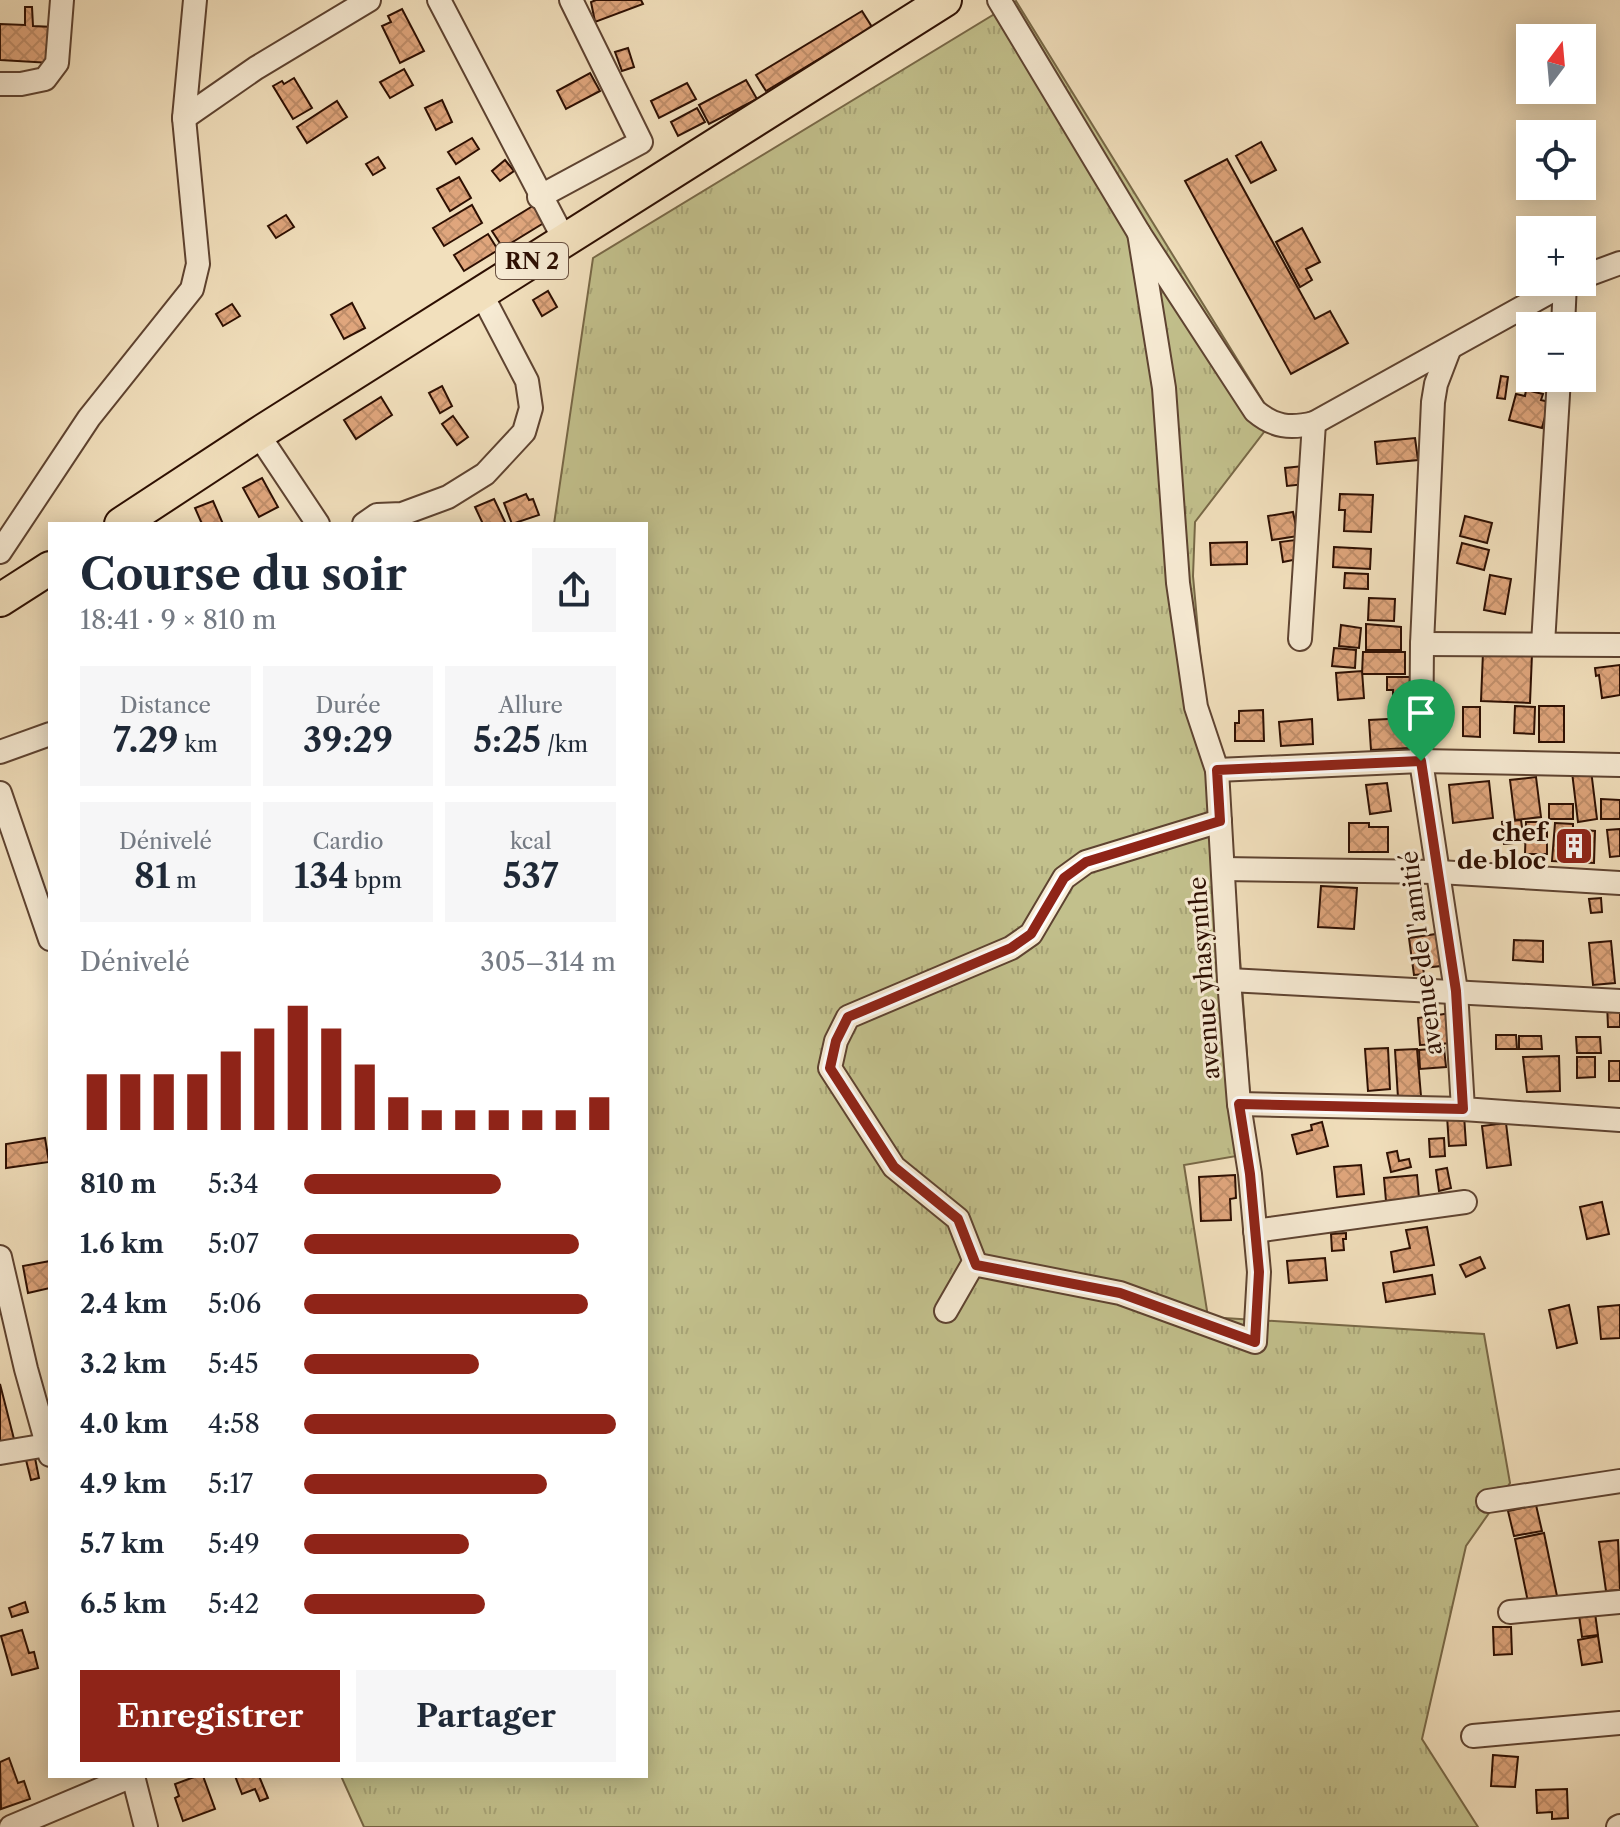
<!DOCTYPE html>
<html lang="fr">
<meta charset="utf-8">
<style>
:root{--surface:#fff;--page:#f6f6f7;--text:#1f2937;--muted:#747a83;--accent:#8f2418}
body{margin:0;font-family:"Libre Caslon Text",serif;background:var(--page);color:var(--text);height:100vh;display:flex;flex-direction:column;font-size:30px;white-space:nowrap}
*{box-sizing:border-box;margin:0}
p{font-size:26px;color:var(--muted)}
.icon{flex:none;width:44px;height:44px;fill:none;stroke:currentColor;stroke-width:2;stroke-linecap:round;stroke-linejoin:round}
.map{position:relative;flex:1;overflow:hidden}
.drawer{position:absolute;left:48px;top:522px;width:600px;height:1256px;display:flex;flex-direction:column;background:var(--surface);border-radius:0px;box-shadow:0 4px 20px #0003}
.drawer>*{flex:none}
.needle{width:52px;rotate:16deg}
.tools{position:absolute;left:1516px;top:24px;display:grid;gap:16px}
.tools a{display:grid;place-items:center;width:80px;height:80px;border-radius:0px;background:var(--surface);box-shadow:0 4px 20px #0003;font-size:40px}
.pin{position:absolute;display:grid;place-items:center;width:68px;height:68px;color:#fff;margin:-82px -34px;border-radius:50% 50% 50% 0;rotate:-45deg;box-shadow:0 0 8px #0007}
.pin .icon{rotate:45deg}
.round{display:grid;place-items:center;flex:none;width:84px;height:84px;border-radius:0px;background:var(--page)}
.head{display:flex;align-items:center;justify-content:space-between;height:136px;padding:0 32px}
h1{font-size:44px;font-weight:700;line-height:60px}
.figures{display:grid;grid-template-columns:repeat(3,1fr);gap:12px;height:136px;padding:8px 32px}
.figures div{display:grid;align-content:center;border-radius:0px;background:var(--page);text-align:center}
.figures b{font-size:34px;font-weight:700}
.figures small{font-size:22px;font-weight:400}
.figures p{font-size:22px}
.chart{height:224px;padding:16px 32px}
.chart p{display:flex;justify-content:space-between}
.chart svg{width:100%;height:144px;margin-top:8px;stroke:var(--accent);stroke-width:6}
.action{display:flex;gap:16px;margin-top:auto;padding:16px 32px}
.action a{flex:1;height:92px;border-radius:0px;background:var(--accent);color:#fff;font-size:32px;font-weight:700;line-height:92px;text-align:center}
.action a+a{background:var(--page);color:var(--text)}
ul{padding:0 32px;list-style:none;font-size:26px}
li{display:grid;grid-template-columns:128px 96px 1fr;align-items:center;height:60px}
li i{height:20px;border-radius:10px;background:var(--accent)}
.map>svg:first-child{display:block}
</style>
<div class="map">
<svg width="1620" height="1827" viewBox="0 0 1620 1827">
<defs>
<pattern id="grass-tufts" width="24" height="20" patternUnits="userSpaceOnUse" patternTransform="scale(2)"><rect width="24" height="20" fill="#c2c08c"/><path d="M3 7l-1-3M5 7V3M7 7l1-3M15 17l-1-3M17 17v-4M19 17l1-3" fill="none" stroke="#a7a477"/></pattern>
<pattern id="building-cross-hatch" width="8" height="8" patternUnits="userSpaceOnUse" patternTransform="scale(2)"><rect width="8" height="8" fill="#e0a67d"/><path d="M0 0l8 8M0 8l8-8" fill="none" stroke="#c08e6a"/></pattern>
</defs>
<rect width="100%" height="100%" fill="#f2e0bd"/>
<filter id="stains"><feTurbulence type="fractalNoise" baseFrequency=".0025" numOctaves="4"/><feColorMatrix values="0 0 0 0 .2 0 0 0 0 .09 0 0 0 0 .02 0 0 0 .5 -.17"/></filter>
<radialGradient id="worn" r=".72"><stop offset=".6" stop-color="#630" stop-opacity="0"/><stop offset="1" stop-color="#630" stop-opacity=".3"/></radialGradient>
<path fill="url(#grass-tufts)" stroke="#786847" stroke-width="2" d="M1016,1L1274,419L1195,522L1193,576L1209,752L1229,805L1254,1153L1184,1165L1208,1317L1484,1334L1510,1483L1466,1546L1422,1739L1478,1827H364L341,1776H646V524H554L593,258Z"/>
<g fill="url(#building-cross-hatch)" stroke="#2d0f02" stroke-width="2">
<path d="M596,0H641L643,4L595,22L591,2Z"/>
<path d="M25,7H32L33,26L53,27L51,63L0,60V24L25,25Z"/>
<path d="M402,9L424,51L400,63L382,26L391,22L388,16Z"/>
<path d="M862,11L872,27L766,91L756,75Z"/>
<path d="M628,48L634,67L622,71L615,52Z"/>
<path d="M404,69L413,85L390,98L380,82Z"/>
<path d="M590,73L600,91L566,109L557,91Z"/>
<path d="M294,78L312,108L293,119L273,86L282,81L284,84Z"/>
<path d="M746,80L757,99L709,124L699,105Z"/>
<path d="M687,83L696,99L659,118L651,101Z"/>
<path d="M442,100L452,122L436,130L425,108Z"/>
<path d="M337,101L347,117L307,143L297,127Z"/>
<path d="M697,108L705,122L678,136L671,122Z"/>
<path d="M472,138L479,149L456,164L448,152Z"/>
<path d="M1261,142L1276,170L1251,183L1236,156Z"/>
<path d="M378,157L385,168L373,175L366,164Z"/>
<path d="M1227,159L1315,319L1330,311L1348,343L1291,374L1185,181Z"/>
<path d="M505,160L514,171L500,181L492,171Z"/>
<path d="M459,177L471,198L450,211L437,189Z"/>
<path d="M536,204L547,221L503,248L492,231Z"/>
<path d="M472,205L482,223L444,246L433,228Z"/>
<path d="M286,215L294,227L276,238L268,226Z"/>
<path d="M1302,228L1320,262L1306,269L1312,280L1300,287L1276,242Z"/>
<path d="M488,234L498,250L464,271L454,255Z"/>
<path d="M548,291L557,307L542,316L533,300Z"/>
<path d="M352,303L365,328L344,339L331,315Z"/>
<path d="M232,304L240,316L223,326L216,314Z"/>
<path d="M1501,376L1508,377L1505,399L1497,398Z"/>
<path d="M442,386L452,406L440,413L429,393Z"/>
<path d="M1526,390L1543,394L1541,400L1549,402L1542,428L1509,420L1516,394L1525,396Z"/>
<path d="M381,397L392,415L356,439L344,420Z"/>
<path d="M453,416L468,437L457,445L442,424Z"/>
<path d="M1415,438L1418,460L1377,464L1375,442Z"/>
<path d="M1303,466L1305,484L1287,486L1285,468Z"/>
<path d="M262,478L278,507L259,517L243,488Z"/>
<path d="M526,494L529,500L533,499L539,515L512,524L504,503Z"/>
<path d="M1340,494L1373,495L1371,532L1344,531L1345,510H1339Z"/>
<path d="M494,499L506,524H483L475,507Z"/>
<path d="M213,501L223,524H202L195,508Z"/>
<path d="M1293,512L1298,536L1272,540L1268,516Z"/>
<path d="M1465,516L1492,523L1487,543L1460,536Z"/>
<path d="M1295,540L1298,559L1283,562L1280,542Z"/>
<path d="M1247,542V564L1211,565L1210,543Z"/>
<path d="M1462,543L1489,550L1484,570L1457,563Z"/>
<path d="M1334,547L1371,549L1370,569L1333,567Z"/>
<path d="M1345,573L1368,574V589L1344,588Z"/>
<path d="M1490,575L1511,579L1505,614L1484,610Z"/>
<path d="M1369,598L1395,599L1394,621L1368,620Z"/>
<path d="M1366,624L1401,627V650H1366Z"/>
<path d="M1341,625L1361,628L1359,648L1339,646Z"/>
<path d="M1334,648L1356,650L1355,668L1332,666Z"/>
<path d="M1363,652H1405V674H1362Z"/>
<path d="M1483,652L1532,654L1530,703L1481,701Z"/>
<path d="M1620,665V695L1602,698L1599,675L1596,676L1595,668Z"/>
<path d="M1362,671L1364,698L1338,700L1336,673Z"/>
<path d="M1387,677H1410L1409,699L1393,698V690H1387Z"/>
<path d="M1515,706L1535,707L1534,734L1514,733Z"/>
<rect x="1539" y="706" width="25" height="36"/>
<path d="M1463,707H1480V737L1463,736Z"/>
<path d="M1263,710L1264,741H1235V723H1239V711Z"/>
<path d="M1408,718L1410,748L1371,750L1369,720Z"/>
<path d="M1312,719L1313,744L1281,746L1279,722Z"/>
<path d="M1591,770L1597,819L1578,822L1572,772Z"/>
<path d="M1536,777L1541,817L1515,820L1510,780Z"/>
<path d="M1489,781L1493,818L1453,823L1449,785Z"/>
<path d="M1387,783L1391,811L1370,814L1366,785Z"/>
<path d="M1601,799L1620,800V819H1601Z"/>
<rect x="1549" y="804" width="24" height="15"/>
<path d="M1521,820L1524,842L1504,844L1502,822Z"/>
<path d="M1526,822H1547V854H1525Z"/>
<path d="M1349,823H1369V827H1388V852H1349Z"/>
<path d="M1555,823L1573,824V829L1595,831L1594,863L1552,861Z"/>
<path d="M1620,829V856L1610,857L1607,830Z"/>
<path d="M1321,886L1357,888L1354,929L1318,927Z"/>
<path d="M1601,898L1602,912L1591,913L1589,899Z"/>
<path d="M1436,934L1441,966L1423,968L1424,974L1414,975L1409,938Z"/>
<path d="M1514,940L1543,941V962L1513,960Z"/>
<path d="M1611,941L1615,983L1593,985L1589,943Z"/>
<path d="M1607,1003H1620V1027H1608Z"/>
<path d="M1451,1013L1453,1043L1420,1045L1418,1018Z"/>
<path d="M1496,1035H1516L1517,1049H1496Z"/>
<path d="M1519,1036H1541L1542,1049H1519Z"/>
<path d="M1576,1037H1600L1601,1053H1577Z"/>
<path d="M1388,1048L1390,1089L1368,1091L1365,1049Z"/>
<path d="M1444,1048L1446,1067L1420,1069L1419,1050Z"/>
<path d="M1417,1049L1421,1096L1398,1098L1395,1050Z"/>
<path d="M1559,1056L1560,1091L1527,1092L1523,1057Z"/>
<path d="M1577,1057H1595V1077L1577,1078Z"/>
<rect x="1609" y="1061" width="11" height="20"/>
<path d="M1464,1115L1466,1145L1449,1146L1447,1116Z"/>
<path d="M1322,1122L1328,1146L1297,1154L1292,1135L1312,1130L1311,1125Z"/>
<path d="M1506,1123L1511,1165L1487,1168L1482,1126Z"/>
<path d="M45,1138L49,1162L6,1168V1144Z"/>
<path d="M1444,1138L1445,1156L1430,1157L1429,1139Z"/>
<path d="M1397,1151L1399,1161L1409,1159L1411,1167L1391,1172L1387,1153Z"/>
<path d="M1361,1165L1364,1194L1337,1197L1334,1167Z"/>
<path d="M1447,1168L1451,1188L1439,1191L1436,1170Z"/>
<path d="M1235,1175L1236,1198L1230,1199L1231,1220L1201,1221L1199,1177Z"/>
<path d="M1417,1175L1419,1198L1386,1201L1384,1178Z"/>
<path d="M1602,1202L1609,1234L1587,1239L1580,1207Z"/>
<path d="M1427,1227L1434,1265L1394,1272L1391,1252L1410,1248L1406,1230Z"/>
<path d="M1346,1233V1239H1343L1344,1250L1332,1251L1331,1234Z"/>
<path d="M1480,1257L1485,1268L1466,1277L1460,1265Z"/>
<path d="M1325,1258L1327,1280L1289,1283L1287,1261Z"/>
<path d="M50,1261V1288L28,1293L23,1266Z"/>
<path d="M1432,1275L1435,1294L1386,1302L1383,1283Z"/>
<path d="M1569,1305L1577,1343L1557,1348L1549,1310Z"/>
<path d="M1620,1305V1338L1601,1339L1598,1307Z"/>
<path d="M0,1384L14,1439L0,1443Z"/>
<path d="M35,1458L39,1478L31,1480L26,1460Z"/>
<path d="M1536,1505L1542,1531L1514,1536L1508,1511Z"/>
<path d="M1544,1533L1557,1596L1528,1602L1515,1539Z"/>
<path d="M1618,1540L1620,1590L1606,1591L1599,1542Z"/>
<path d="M25,1602L28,1612L12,1617L9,1608Z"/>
<path d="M1595,1613L1598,1635L1582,1637L1579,1615Z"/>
<path d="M1493,1627H1511L1512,1654L1494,1655Z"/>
<path d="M22,1630L29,1653L34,1652L38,1668L12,1675L1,1636Z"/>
<path d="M1598,1636L1602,1662L1582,1665L1578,1640Z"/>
<path d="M1493,1755L1518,1757L1515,1787L1491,1786Z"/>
<path d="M9,1758L18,1783L24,1781L30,1799L1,1809L0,1762Z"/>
<path d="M197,1776H203L215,1809L183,1821L175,1798L179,1796L175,1784Z"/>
<path d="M235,1776H259L268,1798L260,1801L255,1789L242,1794Z"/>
<path d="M1567,1789L1568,1818L1552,1819V1812L1537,1813L1536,1790Z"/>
</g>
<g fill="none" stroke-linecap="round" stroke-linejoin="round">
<g stroke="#5e4331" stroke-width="26">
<g id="minor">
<path d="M439,0L565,241"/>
<path d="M999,0L1139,233L1255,411C1274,427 1290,429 1314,423L1568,282"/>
<path d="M0,84H21L45,79L57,63L62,0"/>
<path d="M184,118L256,68L369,0"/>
<path d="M539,197L641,142L571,0"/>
<path d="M1582,277L1620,263"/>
<path d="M1563,326L1565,283"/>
<path d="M1449,350L1436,384L1433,402L1422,644L1421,761L1456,991L1463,1109L1620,1120"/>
<path d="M258,434L318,524"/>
<path d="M364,524L377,515L402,514L448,497L485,474L524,432L531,408L527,381L481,293"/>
<path d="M0,552L89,418L192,289L198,264L184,118L195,0"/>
<path d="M1300,639L1314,423"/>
<path d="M1422,644L1620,645"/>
<path d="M1543,644L1559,378"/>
<path d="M0,752L50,734"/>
<path d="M1217,770L1421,761L1620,765"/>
<path d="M0,793L50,939"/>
<path d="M1223,869L1439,872L1620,883"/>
<path d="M1229,980L1620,1001"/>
<path d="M1239,1104L1463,1109"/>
<path d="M1255,1231L1465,1202"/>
<path d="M0,1257L26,1369L50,1455"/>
<path d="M976,1265L958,1219L894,1167L830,1068L836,1041L848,1017L1011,948L1031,934L1064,878L1086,862L1220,821"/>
<path d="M946,1311L973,1264L1120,1293L1255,1342L1259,1272L1250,1174L1239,1104L1229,980L1217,770L1196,707L1178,583L1164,388L1139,233"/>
<path d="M0,1453L47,1445"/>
<path d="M1488,1501L1620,1481"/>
<path d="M1510,1612L1620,1602"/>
<path d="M1473,1736L1620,1723"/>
<path d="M133,1776L146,1827"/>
<path d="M11,1827L132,1776"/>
<path d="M1618,1827L1620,1826"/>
</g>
</g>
<g stroke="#2d0f02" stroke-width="36">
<g id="highway">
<path d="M121,524L258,434L945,0"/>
<path d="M0,600L50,568"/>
</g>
</g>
<use href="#minor" stroke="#f7ebd4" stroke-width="22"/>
<use href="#highway" stroke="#f2e0bd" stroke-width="32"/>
</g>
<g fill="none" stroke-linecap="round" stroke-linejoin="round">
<g stroke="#fff" stroke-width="16">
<path id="route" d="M1421,761L1456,991L1463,1109L1239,1104L1250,1174L1259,1272L1255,1342L1120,1293L976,1265L958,1219L894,1167L830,1068L836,1041L848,1017L1011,948L1031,934L1064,878L1086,862L1220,821L1217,770Z"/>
</g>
<use href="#route" stroke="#8f2418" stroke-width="10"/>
</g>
<defs>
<g id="building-square" transform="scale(2)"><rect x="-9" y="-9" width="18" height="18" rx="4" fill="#8f2418" stroke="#f7ebd4"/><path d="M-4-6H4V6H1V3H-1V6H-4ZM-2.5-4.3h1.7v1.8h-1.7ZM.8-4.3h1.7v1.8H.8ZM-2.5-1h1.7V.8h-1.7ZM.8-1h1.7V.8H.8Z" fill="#fff"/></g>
</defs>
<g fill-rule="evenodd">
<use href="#building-square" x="1574" y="846"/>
</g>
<g text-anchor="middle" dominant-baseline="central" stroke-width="6" stroke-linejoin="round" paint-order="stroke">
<rect fill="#f7ebd4" stroke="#6a5141" stroke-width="2" x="496" y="243" width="72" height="36" rx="6"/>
<g font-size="22" font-weight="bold" fill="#2d0f02">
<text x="532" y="261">RN 2</text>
</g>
<g font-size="24" font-weight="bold" fill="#2d0f02" stroke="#f7ebd4" text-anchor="end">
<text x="1546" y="832">chef<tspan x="1546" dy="28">de bloc</tspan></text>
</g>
<g font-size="24" fill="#2d0f02" stroke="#f7ebd4">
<text transform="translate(1421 953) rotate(-97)">avenue de l'amitié</text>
<text transform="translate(1204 978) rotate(-94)">avenue yhasynthe</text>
</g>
</g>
<rect width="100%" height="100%" filter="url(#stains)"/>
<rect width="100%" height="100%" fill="url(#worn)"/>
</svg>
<div class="tools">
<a><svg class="needle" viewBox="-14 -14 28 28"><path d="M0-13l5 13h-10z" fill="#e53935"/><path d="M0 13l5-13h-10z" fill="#747a83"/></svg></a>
<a><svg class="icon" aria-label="locate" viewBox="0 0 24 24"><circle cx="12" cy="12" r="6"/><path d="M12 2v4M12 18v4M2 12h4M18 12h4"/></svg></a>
<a>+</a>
<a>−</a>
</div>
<div class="pin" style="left:1421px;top:761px;background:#1e9e55"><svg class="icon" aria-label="arrive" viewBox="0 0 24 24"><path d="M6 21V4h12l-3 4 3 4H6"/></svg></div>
<section class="drawer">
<div class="head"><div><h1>Course du soir</h1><p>18:41 · 9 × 810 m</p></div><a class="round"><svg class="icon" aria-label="share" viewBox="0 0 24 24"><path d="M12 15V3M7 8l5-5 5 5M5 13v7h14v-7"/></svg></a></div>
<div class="figures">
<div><p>Distance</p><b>7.29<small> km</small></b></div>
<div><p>Durée</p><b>39:29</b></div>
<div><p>Allure</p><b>5:25<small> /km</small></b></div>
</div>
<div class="figures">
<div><p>Dénivelé</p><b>81<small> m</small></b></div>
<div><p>Cardio</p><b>134<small> bpm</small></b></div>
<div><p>kcal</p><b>537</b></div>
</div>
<div class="chart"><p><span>Dénivelé</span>305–314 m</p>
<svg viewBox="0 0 160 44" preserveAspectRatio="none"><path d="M5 44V27M15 44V27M25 44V27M35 44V27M45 44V20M55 44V13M65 44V6M75 44V13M85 44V24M95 44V34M105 44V38M115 44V38M125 44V38M135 44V38M145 44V38M155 44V34"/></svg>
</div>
<ul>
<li><b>810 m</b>5:34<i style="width:63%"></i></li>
<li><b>1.6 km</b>5:07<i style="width:88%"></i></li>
<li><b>2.4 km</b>5:06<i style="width:91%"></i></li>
<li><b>3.2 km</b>5:45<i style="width:56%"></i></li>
<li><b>4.0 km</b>4:58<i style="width:100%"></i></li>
<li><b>4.9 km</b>5:17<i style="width:78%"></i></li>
<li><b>5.7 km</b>5:49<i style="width:53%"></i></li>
<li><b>6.5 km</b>5:42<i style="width:58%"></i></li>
</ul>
<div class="action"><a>Enregistrer</a><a>Partager</a></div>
</section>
</div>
